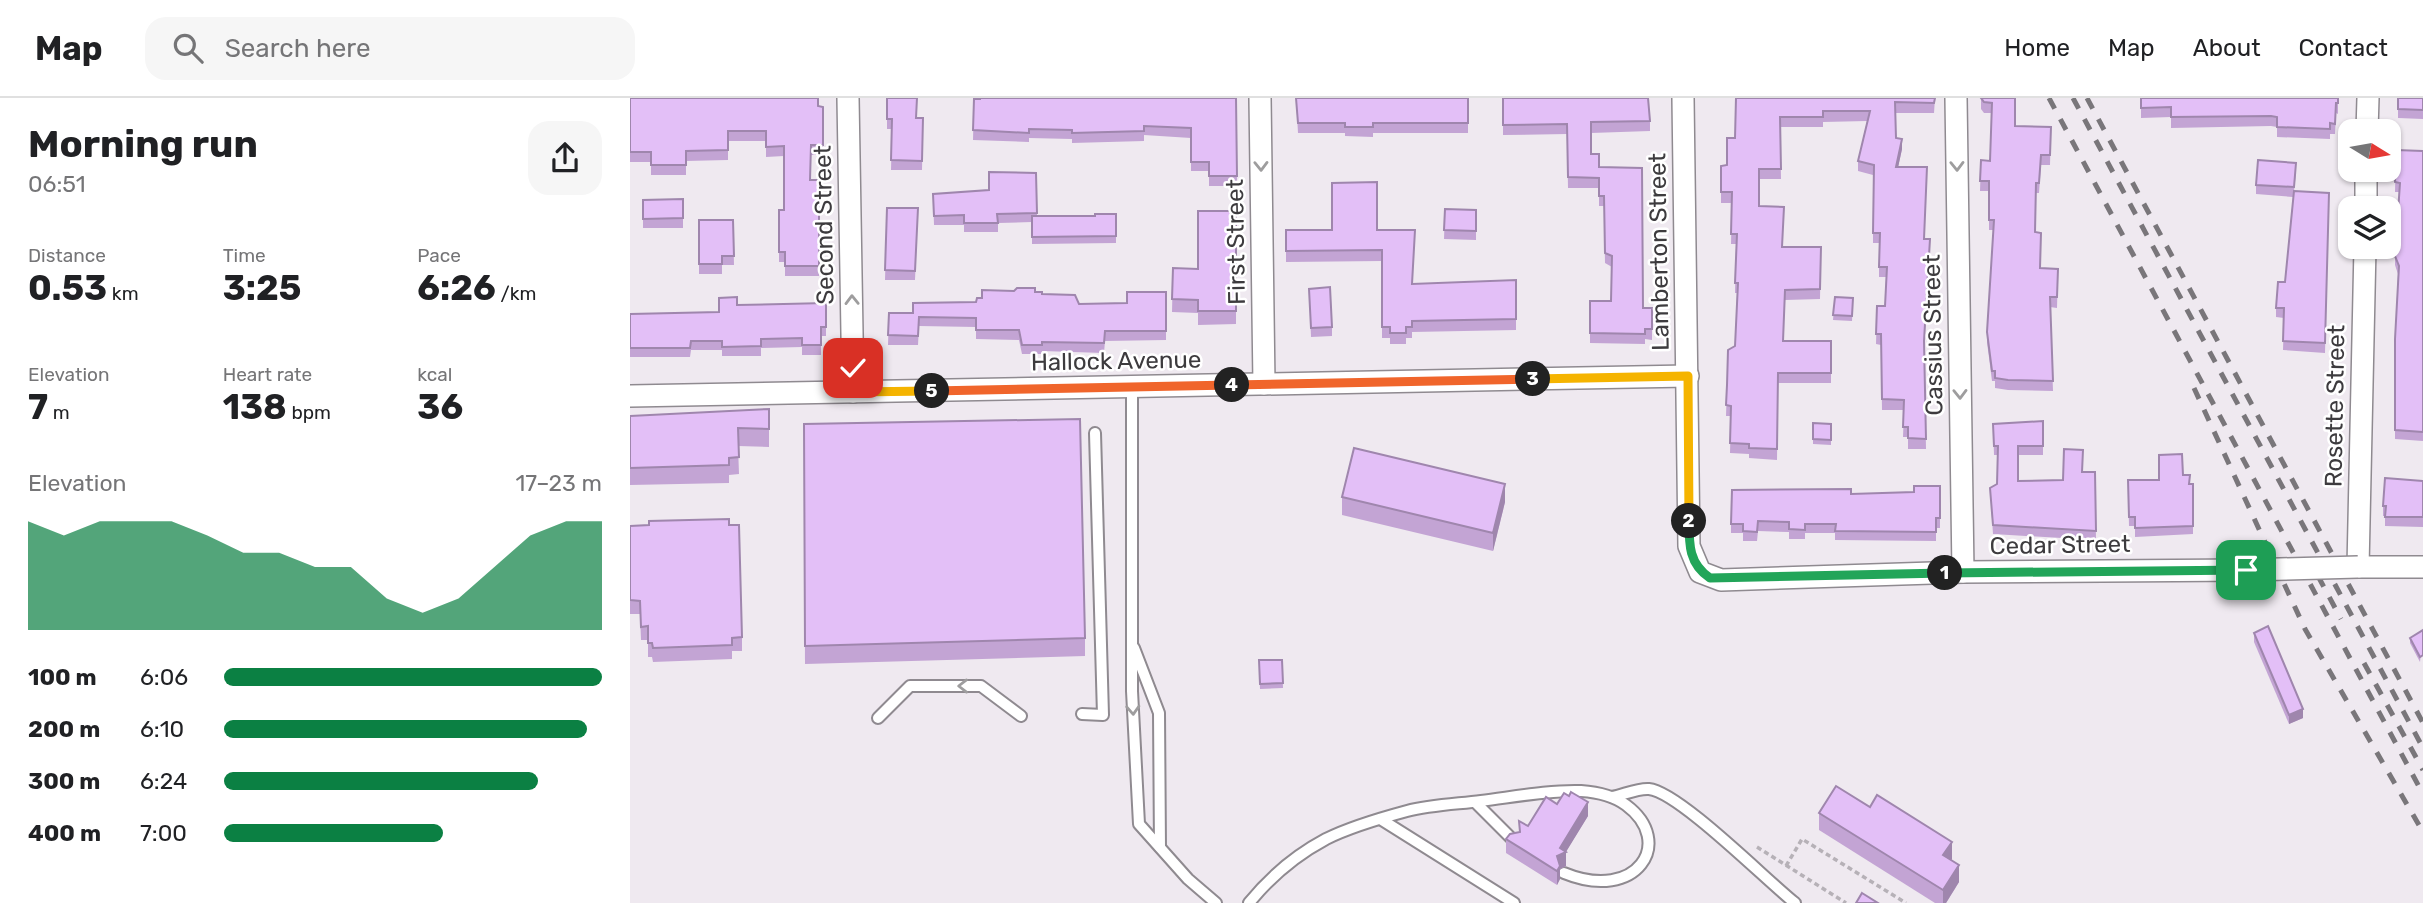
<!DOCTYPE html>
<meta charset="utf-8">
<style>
:root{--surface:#fff;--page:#f6f6f6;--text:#202124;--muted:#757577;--line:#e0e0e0;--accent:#0b8043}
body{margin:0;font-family:Rubik,sans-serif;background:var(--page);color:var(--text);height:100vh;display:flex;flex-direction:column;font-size:26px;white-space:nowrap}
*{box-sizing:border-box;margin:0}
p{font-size:23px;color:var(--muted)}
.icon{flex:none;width:38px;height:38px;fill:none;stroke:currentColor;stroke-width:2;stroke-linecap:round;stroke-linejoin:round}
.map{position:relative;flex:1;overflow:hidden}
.side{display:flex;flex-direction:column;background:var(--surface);width:630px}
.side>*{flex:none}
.needle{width:46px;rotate:101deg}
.buttons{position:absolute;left:1708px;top:21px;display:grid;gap:14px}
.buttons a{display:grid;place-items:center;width:63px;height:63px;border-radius:14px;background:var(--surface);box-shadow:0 2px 5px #0004;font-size:35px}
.pin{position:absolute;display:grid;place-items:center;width:60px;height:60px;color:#fff;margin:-30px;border-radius:14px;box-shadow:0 4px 10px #0006}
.km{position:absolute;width:35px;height:35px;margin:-18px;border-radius:50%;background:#222;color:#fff;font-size:19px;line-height:35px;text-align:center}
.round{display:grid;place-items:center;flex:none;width:74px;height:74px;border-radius:21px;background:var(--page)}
.head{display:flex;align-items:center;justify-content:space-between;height:119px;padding:0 28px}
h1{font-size:38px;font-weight:700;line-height:52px}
.stats{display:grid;grid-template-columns:repeat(3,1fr);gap:10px;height:119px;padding:7px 28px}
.stats div{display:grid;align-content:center}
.stats b{font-size:35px;font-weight:700}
.stats small{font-size:19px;font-weight:400}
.stats p{font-size:19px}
.chart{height:196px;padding:14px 28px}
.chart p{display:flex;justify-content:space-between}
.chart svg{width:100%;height:126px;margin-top:7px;fill:var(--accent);opacity:.7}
ul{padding:0 28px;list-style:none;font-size:23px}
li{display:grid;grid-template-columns:112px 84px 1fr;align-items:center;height:52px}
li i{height:18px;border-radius:9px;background:var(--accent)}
header{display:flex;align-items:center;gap:42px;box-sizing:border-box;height:98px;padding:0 35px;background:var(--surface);border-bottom:2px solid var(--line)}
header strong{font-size:33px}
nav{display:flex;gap:38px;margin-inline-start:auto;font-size:24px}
.search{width:490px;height:63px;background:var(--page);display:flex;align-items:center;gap:18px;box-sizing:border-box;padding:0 24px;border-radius:21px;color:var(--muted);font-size:26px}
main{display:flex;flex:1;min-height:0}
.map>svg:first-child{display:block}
</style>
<header>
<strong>Map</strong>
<div class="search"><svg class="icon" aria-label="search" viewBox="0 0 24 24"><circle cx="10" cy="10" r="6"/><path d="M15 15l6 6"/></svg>Search here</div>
<nav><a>Home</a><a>Map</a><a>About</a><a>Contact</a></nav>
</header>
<main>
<section class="side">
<div class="head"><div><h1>Morning run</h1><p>06:51</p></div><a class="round"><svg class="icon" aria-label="share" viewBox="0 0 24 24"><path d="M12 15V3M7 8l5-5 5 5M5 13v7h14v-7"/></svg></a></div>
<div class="stats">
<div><p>Distance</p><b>0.53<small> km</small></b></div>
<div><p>Time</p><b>3:25</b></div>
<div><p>Pace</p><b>6:26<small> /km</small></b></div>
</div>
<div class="stats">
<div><p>Elevation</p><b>7<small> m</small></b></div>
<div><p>Heart rate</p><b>138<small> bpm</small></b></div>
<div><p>kcal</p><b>36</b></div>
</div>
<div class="chart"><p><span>Elevation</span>17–23 m</p>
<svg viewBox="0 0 160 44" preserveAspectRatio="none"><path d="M0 44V6L10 11L20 6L30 6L40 6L50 11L60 17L70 17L80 22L90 22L100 33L110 38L120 33L130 22L140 11L150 6L160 6V44z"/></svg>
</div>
<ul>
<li><b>100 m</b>6:06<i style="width:100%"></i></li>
<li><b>200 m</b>6:10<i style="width:96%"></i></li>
<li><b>300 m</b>6:24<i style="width:83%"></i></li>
<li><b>400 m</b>7:00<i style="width:58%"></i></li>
</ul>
</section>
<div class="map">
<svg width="1793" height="805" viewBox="0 0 1793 805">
<rect width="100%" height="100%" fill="#efe9f0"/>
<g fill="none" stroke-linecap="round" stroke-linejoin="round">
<g stroke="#8f8a90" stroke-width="14">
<g id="service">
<path d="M502,290V593L509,726L558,781L586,805"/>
<path d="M504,550L529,615L530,749"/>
<path d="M452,616L473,617L465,335"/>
<path d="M248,620L280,588H351L391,618"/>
<path d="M982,699C993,697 1008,690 1019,691C1049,694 1137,783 1165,805"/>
<path d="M845,704L884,743"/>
<path d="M752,722L884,805"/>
<path d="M619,805C640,779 666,757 696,741C720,729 751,720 777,713C800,707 827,706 851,703C883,699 918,692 951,693C966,694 984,698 996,707C1046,744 1007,805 934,775"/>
</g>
</g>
<g stroke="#8f8a90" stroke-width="24">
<g id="minor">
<path d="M218,0L223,294"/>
<path d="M630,0L634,286"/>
<path d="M1053,0L1059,448L1070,474L1091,482L1333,474L1616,472"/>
<path d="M1326,0L1333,474"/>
<path d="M1737,33L1738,0"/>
<path d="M1736,110V72"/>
<path d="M1735,149L1728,469H1793"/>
<path d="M0,298L1058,278"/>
</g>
</g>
<g stroke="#b6b1b7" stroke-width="3.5" stroke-dasharray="5 3.5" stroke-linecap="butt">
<path d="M1127,749L1216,805"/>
<path d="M1156,768L1172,741L1276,805"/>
</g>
<use href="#service" stroke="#fff" stroke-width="10"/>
<use href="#minor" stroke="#fff" stroke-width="21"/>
<g stroke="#79767a" stroke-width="5" stroke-dasharray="12 12" stroke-linecap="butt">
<path d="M1419,0L1793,696"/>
<path d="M1443,0L1793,650"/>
<path d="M1457,0L1793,625"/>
<path d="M1564,290L1675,531L1793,734"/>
<path d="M1688,478L1711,521"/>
<path d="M1734,565L1793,672"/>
</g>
<g stroke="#8f8a90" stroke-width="24" stroke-linecap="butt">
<path id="minor-bridge" d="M1616,472L1728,469"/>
</g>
<use href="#minor-bridge" stroke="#fff" stroke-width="21"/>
</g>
<g fill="#c3a4d4">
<path d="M0,0L193,9V57H181L180,82H189V178H155V164H149V112H154V58L136,59V43H98V62L56,63V77H21V64H0Z"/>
<path d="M257,0L286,20H293L292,72H261L262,31H257Z"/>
<path d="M606,0L607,88H579V73H561V40L514,37V43L442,45V41L399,40V44L343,42L344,1Z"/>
<path d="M666,0H838V35H743V39L715,38V35H668Z"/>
<path d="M873,0L1020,23V33L961,35V56L969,69L1013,210H1022V242L1015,241V246L960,245V203H981L982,169L975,165L974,108H969V90H938L937,36L873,37Z"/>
<path d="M1106,0H1305L1304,15H1265L1266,40L1272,51L1268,69L1295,141L1300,152L1294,251L1296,351H1278V339H1273L1274,312H1252L1251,247L1246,246L1247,208H1255L1256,179H1249V145H1243V77L1228,73V63L1237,23L1193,24V29H1150L1151,81H1129V108L1152,149H1191L1190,201L1155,202L1153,243H1201V285H1148L1147,362L1119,360V356L1100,355L1101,318H1096L1097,287L1105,248L1107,195H1105L1106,146H1101L1102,105H1091V68L1097,67L1105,40Z"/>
<path d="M1351,0H1385V28L1421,29L1420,67H1411L1409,95H1406L1405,134L1410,170L1428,171L1427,210L1420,209L1423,293L1378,292L1365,290V283H1362L1357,244V234L1364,132H1359V93H1350L1351,62L1360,63L1362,15H1354L1351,11Z"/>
<path d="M1511,0H1708V16L1706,15L1705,36H1700V41L1647,39V29L1641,28L1541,30V19L1511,20Z"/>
<path d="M1768,0H1793V21L1768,20Z"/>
<path d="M1766,52L1793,53V343L1765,341V241L1768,176L1765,167V158L1769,94H1765Z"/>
<path d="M406,75L407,118H465L486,116V145L402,146V124L368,125V134H334V127H304L303,96L359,92Z"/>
<path d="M1666,75L1664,93L1699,95L1695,255L1653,252L1654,220L1646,219V210L1655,184L1663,99L1626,96V87Z"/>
<path d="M53,101V130H13V102Z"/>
<path d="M257,110H288L285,182H255Z"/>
<path d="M815,111L846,112V142L814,141Z"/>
<path d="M606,113V226L568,227V215L542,214L543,170L568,171Z"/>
<path d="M69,122H103L104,167H92V176H69Z"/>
<path d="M656,132H747L783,186L886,182V232L782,234V240H776V246H760V240H752V163L656,164Z"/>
<path d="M679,191L702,229V238L681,239Z"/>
<path d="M405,194L449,206L497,205L536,194V242L475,243L474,255L412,253V256H392L389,242L346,241V229L289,228L288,247H258L259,215H283L346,204L352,200Z"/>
<path d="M1205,199L1223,200L1222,223L1203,222Z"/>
<path d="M196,205V238H191V257H172V249L131,250V258H92V252H61L60,259H0V216L89,214L107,207Z"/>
<path d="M139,311V349L108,348L109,376L99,377V385L0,387V318Z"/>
<path d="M1413,323V357H1388V383L1433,382L1452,374H1465L1466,442L1363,436L1360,390L1367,386L1368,357H1364L1363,326Z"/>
<path d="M1183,325L1201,326V347L1183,346Z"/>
<path d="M174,326L455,540V558L175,566Z"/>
<path d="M1553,377L1559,386H1563V436L1505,439V428H1499L1498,382H1529Z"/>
<path d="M1793,383V429L1755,428V418H1753V408Z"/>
<path d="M1310,388V430H1306V443L1205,442V435H1175V441H1159V434L1128,433L1127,443H1113V435H1101V426L1221,396L1284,394Z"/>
<path d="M712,399L875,404L863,453L712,417Z"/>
<path d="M19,427L112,539V553H102V561L23,564L22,559H18V542H11L10,516H0V428Z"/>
<path d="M1793,532L1790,564L1780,545V540Z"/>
<path d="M1624,535L1673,620L1659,626L1624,544Z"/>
<path d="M629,562H652L653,590L630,591Z"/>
<path d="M927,706L958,718L936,753V768L930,771V781L927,787L876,755V741L889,734V723L898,728Z"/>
<path d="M1189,715L1321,762L1329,784L1316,805H1305L1189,732Z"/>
</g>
<g fill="#9f86ad">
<path d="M1272,41V51L1266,79V69Z"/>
<path d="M875,386V404L863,453V435Z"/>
<path d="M1673,611V620L1659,626V617Z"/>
<path d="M958,704V718L936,754V768L930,771V781L927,787V758L930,750Z"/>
<path d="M1322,744V761L1313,775V757Z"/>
<path d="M1329,767V784L1316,805H1313V792Z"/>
</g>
<g fill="#e3bff7" stroke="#9f86ad" stroke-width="2">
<path d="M0,0H188V8L193,9V47H181L180,82H189V168H155V154H149V112H154V48L136,49V33H98V52L56,53V67H21V54H0Z"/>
<path d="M257,0H287L286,20H293L292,63L261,62L262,21H257Z"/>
<path d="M350,0H606L607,78H579V64H561V30L514,28V33L442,35V32L399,31V35L343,32L344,1H350Z"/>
<path d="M666,0H838V25H743V29H715V25H668Z"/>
<path d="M873,0H1018L1020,23L961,24V56H969V69L1012,70L1013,210H1022V231H1015V236L960,235V203H981L982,158L975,155L974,98H969V80L938,79L937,26L873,27Z"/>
<path d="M1106,0H1305L1304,5L1265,4L1266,40L1272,41L1266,69H1297L1294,141H1300L1294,243L1296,341L1278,340V329H1273L1274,302L1252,301L1251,236H1246L1247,208H1255L1257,169H1249L1250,135H1243L1244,67L1228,63L1240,13H1193V19H1150L1151,71H1129V108L1154,109L1152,149H1191L1190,191L1155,192L1153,243H1201V275H1148L1147,351L1119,350V346L1100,345L1101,308L1096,307L1097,287L1098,252L1105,248L1108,185H1105L1107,136H1101L1102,94H1091V68L1097,67V40H1105Z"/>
<path d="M1351,0H1385V28L1421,29L1420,57H1411L1409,85H1406L1405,134L1411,135L1410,170L1428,171L1427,199H1420L1423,283L1378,282L1365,280V273H1362L1357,234L1364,122H1359V83H1350L1351,62L1360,63L1362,5L1354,4Z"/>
<path d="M1511,0H1708V5H1706L1705,26L1700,25V31L1647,29V19L1641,18L1541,19V9L1511,10Z"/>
<path d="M1768,0H1793V12L1768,11Z"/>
<path d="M1766,52L1793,53V334L1765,332V241L1769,168L1765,158L1770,85L1765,84Z"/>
<path d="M1628,62L1666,65L1664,89L1626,87Z"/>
<path d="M359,74L406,75L407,115L367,116L368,125H334V117L304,118L303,96L359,92Z"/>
<path d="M747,84V132H785L782,186L886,182V221L782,223V229H776V235H760V229H752V152L656,153V132H702V85Z"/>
<path d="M1664,93L1699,95L1695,245L1653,243L1654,210H1646L1648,184H1655Z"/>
<path d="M53,101V120L13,121V102Z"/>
<path d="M257,110H288L285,173L255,172Z"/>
<path d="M815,111L846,112V133L814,132Z"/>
<path d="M568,113H606V213H568V202L542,201L543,170L568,171Z"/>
<path d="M465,116H486V138L402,139V118H465Z"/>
<path d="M69,122H103L104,158H92V166H69Z"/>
<path d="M700,189L702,229L681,230L679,191Z"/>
<path d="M387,190H405V194H412V196L445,197L449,206L497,205V194H536V233H475L474,245L412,244V247H392L389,232H346V220L289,219L288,238L258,237L259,215H283V205L346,204L347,200H352V192L384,193Z"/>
<path d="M107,199V207L196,205V229H191V247H172V240L131,241V248L92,249V243H61L60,250H0V216L89,214V200Z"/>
<path d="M1205,199L1223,200L1222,218L1203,217Z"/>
<path d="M139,311V331L108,330L109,359L99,360V367L0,370V318Z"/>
<path d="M450,321L455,540L175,548L174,326Z"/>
<path d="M1413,323V348H1388V383L1433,382L1434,351L1453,352L1452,374H1465L1466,433L1363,427L1360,390L1367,386L1368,348H1364L1363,326Z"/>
<path d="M1183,325L1201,326V342L1183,341Z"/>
<path d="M724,350L875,386L863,435L712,399Z"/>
<path d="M1552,356L1553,377H1560L1559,386H1563V428L1505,430V419H1499L1498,382H1529V357Z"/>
<path d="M1755,380L1793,383V419H1755L1756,408H1753Z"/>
<path d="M1284,388H1310V420H1306V434L1205,433L1206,426H1175V432L1159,431V424L1128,423L1127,434L1113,433V426H1101L1102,392L1221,391V396L1284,394Z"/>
<path d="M99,421V427H109L112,539L102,540V547L23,550L22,545H18V528L11,529L10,503L0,502V428L19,427V423Z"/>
<path d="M1638,528L1673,611L1659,617L1624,535Z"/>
<path d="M1793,532V557L1790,559L1780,540Z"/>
<path d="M629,562H652L653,585L630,586Z"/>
<path d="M1206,688L1240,709L1247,697L1322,744L1313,757L1329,767L1313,792L1189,715Z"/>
<path d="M941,694L958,704L930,750L936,754L927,758L930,768L927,773L876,741L880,736L890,734L889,723L898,728L916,699L927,706L934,695L939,698Z"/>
<path d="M1232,795L1248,805H1226Z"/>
</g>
<defs><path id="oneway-chevron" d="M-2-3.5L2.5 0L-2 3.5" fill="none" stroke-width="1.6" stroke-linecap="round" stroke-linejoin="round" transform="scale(1.75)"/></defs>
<g stroke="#9e9d9e">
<use href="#oneway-chevron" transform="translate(631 68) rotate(89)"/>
<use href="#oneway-chevron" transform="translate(1327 68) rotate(89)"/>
<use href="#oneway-chevron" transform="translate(222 202) rotate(-91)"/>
<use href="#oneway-chevron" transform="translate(1330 296) rotate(89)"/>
<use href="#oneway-chevron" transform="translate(333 588) rotate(180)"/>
<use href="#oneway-chevron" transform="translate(503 612) rotate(87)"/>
</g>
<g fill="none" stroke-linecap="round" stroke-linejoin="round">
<g stroke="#fff" stroke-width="14">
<path id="split-1" d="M1315,475L1616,472"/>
</g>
<g stroke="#fff" stroke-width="14">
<path id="split-2" d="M1059,423C1059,447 1059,466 1080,480L1315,475"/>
</g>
<g stroke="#fff" stroke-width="14">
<path id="split-3" d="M903,281L1058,278L1059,423"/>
</g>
<g stroke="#fff" stroke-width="14">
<path id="split-4" d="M602,287L903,281"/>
</g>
<g stroke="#fff" stroke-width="14">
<path id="split-5" d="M302,293L602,287"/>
</g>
<g stroke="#fff" stroke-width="14">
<path id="split-6" d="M223,270V294L302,293"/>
</g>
<use href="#split-1" stroke="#22a559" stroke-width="9"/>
<use href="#split-2" stroke="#22a559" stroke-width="9"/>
<use href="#split-3" stroke="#f5b400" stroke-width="9"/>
<use href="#split-4" stroke="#f0652b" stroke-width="9"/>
<use href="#split-5" stroke="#f0652b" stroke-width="9"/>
<use href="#split-6" stroke="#f5b400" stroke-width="9"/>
</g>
<g text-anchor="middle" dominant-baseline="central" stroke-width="5" stroke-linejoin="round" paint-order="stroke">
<g font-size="24" fill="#3d3b3e" stroke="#fff">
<text transform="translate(194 127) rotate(-91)">Second Street</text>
<text transform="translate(606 144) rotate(-91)">First Street</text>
<text transform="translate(1029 154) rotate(-91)">Lamberton Street</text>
<text transform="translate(1303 237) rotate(-91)">Cassius Street</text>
<text transform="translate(486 263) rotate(-1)">Hallock Avenue</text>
<text transform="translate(1705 308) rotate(-89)">Rosette Street</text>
<text transform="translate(1430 447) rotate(-1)">Cedar Street</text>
</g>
</g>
</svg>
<div class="buttons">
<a><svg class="needle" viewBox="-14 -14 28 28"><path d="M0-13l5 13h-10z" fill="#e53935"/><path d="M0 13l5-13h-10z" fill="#757577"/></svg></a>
<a><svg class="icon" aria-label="layers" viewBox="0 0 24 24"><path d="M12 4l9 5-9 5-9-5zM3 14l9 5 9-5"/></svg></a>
</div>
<div class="pin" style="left:1616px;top:472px;background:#1e9e55"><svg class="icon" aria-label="arrive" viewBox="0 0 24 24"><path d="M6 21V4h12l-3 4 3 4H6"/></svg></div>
<div class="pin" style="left:223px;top:270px;background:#d93025"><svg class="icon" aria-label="check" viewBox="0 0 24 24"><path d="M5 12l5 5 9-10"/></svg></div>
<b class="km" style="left:1315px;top:475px">1</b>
<b class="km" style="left:1059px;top:423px">2</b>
<b class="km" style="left:903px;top:281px">3</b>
<b class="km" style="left:602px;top:287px">4</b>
<b class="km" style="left:302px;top:293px">5</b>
</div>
</main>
